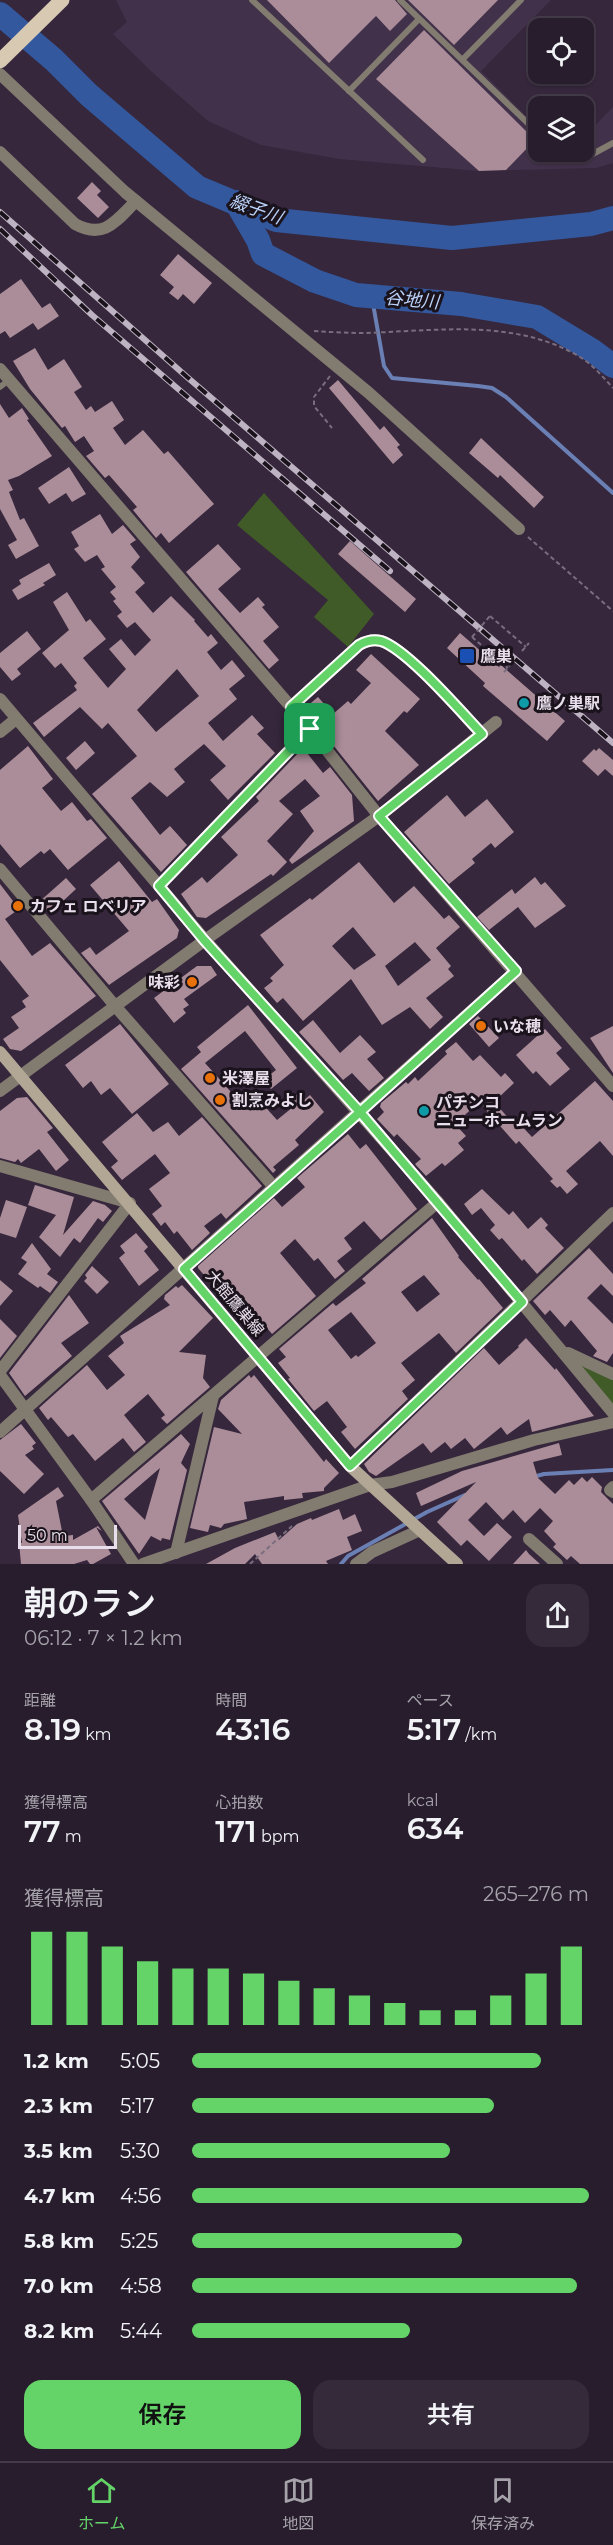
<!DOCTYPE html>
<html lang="ja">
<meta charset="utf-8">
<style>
:root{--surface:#281d2d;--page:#342a39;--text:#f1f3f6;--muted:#a5a2aa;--line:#443b49;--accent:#64d468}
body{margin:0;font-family:Montserrat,"Noto Sans JP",sans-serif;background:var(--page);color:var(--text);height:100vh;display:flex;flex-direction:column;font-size:22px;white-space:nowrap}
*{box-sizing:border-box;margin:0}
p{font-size:20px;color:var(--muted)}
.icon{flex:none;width:33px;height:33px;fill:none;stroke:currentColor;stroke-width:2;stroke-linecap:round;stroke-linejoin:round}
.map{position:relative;height:1564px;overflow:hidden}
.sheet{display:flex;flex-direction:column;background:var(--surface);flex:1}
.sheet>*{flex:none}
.fabs{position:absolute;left:528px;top:18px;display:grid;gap:12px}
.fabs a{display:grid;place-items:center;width:66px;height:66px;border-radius:12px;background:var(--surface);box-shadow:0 2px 4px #0004,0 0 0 2px var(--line);font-size:30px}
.scale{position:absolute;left:18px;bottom:15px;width:99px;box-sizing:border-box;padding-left:6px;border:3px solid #e9dfec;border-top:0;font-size:16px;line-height:21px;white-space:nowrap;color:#e9dfec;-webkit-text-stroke:4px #1a131c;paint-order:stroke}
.pin{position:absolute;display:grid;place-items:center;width:51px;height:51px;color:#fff;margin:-26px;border-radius:12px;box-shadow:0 3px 9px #0006}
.round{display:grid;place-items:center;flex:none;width:63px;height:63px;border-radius:18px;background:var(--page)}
.summary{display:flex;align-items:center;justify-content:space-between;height:102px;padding:0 24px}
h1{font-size:33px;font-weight:600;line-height:45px}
.figures{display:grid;grid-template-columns:repeat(3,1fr);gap:9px;height:102px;padding:6px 24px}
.figures div{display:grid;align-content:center}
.figures b{font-size:30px;font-weight:600}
.figures small{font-size:16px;font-weight:400}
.figures p{font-size:16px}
.chart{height:168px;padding:12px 24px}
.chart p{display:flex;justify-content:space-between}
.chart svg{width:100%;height:108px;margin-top:6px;stroke:var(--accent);stroke-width:6}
.button{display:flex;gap:12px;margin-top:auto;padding:12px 24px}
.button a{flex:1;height:69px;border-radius:18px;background:var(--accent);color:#111;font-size:24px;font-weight:600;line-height:69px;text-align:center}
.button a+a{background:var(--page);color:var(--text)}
ul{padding:0 24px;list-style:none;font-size:20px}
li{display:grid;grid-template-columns:96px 72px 1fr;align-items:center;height:45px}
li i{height:15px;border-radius:8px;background:var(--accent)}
.menu{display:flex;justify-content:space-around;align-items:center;height:84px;border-top:2px solid var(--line);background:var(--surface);font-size:16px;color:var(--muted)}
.menu a{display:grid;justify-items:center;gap:3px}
.menu .on{color:var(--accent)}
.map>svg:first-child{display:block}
</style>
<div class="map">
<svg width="613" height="1564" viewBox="0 0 613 1564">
<rect width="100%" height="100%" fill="#36273c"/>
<path fill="#42314a" d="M116,0H551L481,71L538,128V152H562L566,155L569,152H584V137L613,107V163L596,168L479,171L339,159L261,145L208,121L152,72L113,34L127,22Z"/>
<g fill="#415b28">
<path d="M264,493L374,614L348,647L314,617L328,600L237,525Z"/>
<path d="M564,1352L613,1374V1413Z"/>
</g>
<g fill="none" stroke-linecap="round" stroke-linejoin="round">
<g stroke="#6a80b5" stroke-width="4">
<path d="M372,298L384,366L392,378L478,386L492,388L506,397L613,493"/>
<path d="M533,1477L544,1474L613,1470"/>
<path d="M341,1564L348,1556L427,1512L465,1495"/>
</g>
<g stroke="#33589d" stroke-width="24">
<path d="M0,14L54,60L89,95L197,187L276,220L452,238L591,224L613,218"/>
<path d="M236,202L258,240L263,254L315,281L356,295L461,304L537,317L593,351L613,366"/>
</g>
</g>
<g fill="#ab8d99" fill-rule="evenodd">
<path d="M267,0H395L407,14L390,31L376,16L329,63Z"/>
<path d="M408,0H498L454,45Z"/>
<path d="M424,30L535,140L506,170L479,171L376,79Z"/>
<path d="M92,182L101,191L97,195L109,207L98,218L77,198Z"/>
<path d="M178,254L212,283L194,304L183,294L178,300L169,293L174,287L160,275Z"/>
<path d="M21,279L42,308L50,303L59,316L38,330L33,323L10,338L5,331L0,334V294Z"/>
<path d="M35,348L48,370L64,359L82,387L74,392L86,410L91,406L95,412L112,401L124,420L113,428L125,445L143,430L164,454L168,451L214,504L169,543L161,533L156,538L133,510L137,507L109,475L105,478L86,456L94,451L84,436L75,442L65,426L62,428L30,389L13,361Z"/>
<path d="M338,380L380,430L384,426L400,445L397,447L403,455L393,464L329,388Z"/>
<path d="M0,404L9,418L22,408L29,419L27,420L52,456L19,476L8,480L13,490L9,492L20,520L24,518L39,546L16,559L8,545L17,540L0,509Z"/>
<path d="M481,438L544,497L534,508L500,475L498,478L469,453Z"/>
<path d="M69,467L86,494L72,502L66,493L49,504L38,488Z"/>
<path d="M100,514L112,534L123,525L136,540L130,544L140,557L131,567L145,583L135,592L153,613L171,596L195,620L194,621L208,637L211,634L218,643L207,652L221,670L232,660L245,676L229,689L237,699L208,723L223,741L252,715L264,728L257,734L275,753L228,800L210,780L226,766L204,744L174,769L185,782L167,797L150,782L131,798L160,835L170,826L187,845L161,872L92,794L137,756L108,723L102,729L80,707L44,737L33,723L77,690L74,686L77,683L61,663L55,668L42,653L69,630L53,602L67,592L86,622L90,619L106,639L83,658L108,688L126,669L109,649L121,639L135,656L151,640L135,622L127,628L117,616L122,612L113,601L116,599L110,592L116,587L101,569L105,567L97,555L85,562L74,549L79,546L71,532ZM177,669L199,696L156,732L137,710Z"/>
<path d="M350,541L416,599L405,612L338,554Z"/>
<path d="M218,544L241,569L218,589L240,613L258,597L265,605L262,607L279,627L263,641L279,660L269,669L186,572Z"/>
<path d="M49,563L56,575L43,583L45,585L18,600L12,590L21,584L19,580Z"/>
<path d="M27,631L41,649L17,669L21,674L12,681L0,667V653Z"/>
<path d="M460,633L499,667L501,665L565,721L547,741L483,686L485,683L447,648Z"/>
<path d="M371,654L420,699L407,713L404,711L385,731L419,765L378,801L317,725L320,723L306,707L318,697L333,714L348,701L351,704L371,683L356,670Z"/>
<path d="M85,741L95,753L76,770L66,758Z"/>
<path d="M28,746L53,779L42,788L61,811L72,802L87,821L91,819L107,838L68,870L50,849L44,854L41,851L20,868L0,844V770Z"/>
<path d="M303,748L323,773L330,767L352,795L354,821L292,864L289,860L314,831L300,811L320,796L305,779L279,801L293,814L267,841L287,862L273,876L271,874L206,918L197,917L181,894L202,877L207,883L238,855L221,837L259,801L256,797Z"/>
<path d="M599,748L613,760V776L605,769L598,776L582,761L594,749L596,751Z"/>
<path d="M447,795L465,817L487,799L514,832L495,848L491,843L472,859L475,863L449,884L404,832Z"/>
<path d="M119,861L152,902L157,899L179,930L177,938L109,985L81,953L90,947L96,955L129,931L90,885Z"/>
<path d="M359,862L394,903L414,886L444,919L449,915L460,927L436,948L451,966L448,969L454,976L426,998L443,1017L430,1029L410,1007L382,1025L351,979L303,1021L283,998L277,1003L264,988L273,981L270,978L284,965L260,935L310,898L312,900ZM353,927L376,955L354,970L332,946ZM415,942L431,960L398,986L385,966Z"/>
<path d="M535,877L541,885L545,882L566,906L535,928L518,907L489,930L477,917L512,889L515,894Z"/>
<path d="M66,878L76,889L49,914L39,902Z"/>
<path d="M0,884L19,909L5,919L32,956L50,943L96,996L21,1051L10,1049L3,1039L19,1028L11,1017L26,1007L22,1001L29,996L0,960Z"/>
<path d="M197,966H211L217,975L184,999L189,1005L183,1009L186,1013L174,1023L154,998Z"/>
<path d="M248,1005L297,1068L271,1089L263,1080L276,1070L245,1031L205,1063L247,1110L260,1101L277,1120L293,1107L288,1102L299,1093L304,1100L310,1095L324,1112L295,1140L299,1145L273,1167L276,1170L273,1173L181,1069L201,1052L197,1047Z"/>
<path d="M478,1016L499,1038L489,1047L469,1024Z"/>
<path d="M313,1020L340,1053L360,1035L376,1052L367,1059L384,1078L369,1091L352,1073L343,1080L299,1032Z"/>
<path d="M120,1024L169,1084L132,1114L110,1088L101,1095L91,1081L83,1088L65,1065Z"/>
<path d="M613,1026V1073L590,1038Z"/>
<path d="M545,1029L562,1048L556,1053L570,1069L550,1086L536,1071L533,1074L516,1055Z"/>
<path d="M456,1042L473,1061L480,1055L501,1077L505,1073L514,1083L494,1102L512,1122L515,1119L532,1137L595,1081L613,1101V1156L600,1141L566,1171L578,1184L567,1194L560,1186L557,1188L550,1181L553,1179L519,1141L516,1144L479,1102L455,1124L466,1136L458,1143L464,1150L445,1166L442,1163L426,1176L415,1164L421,1159L397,1134L394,1137L377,1119L384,1112L380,1107L381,1103L406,1082L408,1084L415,1077L418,1081L447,1054L445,1051Z"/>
<path d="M27,1097L53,1128L47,1132L69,1160L56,1171L39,1149L21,1163L18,1159L15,1162L0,1158V1111L17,1098Z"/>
<path d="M137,1113L153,1132L168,1122L179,1136L202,1117L262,1186L226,1219L221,1213L204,1226L210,1233L192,1250L177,1231L174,1234L165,1222L161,1226L152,1214L162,1206L149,1189L170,1173L155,1154L122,1180L111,1167L118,1161L102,1142Z"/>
<path d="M348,1134L360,1149L366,1144L417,1209L381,1240L364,1221L344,1238L352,1249L337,1261L345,1271L335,1279L318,1258L314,1261L295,1239L280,1253L316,1296L272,1334L258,1317L249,1325L237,1311L239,1309L219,1285L215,1288L198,1268V1266L274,1198L282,1207L305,1187L297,1178Z"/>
<path d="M35,1185L74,1197L63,1235L93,1201L105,1205L112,1211L103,1222L98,1218L80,1243L74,1238L60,1257L39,1237L56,1215L28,1205Z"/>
<path d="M482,1189L509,1215L513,1211L528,1229L541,1217L548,1225L545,1228L564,1248L537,1274L524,1259L522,1261L502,1238L499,1240L490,1230L495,1225L481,1208L472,1215L464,1204Z"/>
<path d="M6,1200L27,1207L16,1238L0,1233V1218Z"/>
<path d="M432,1218L459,1256L458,1257L478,1280L479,1279L503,1308L456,1353L439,1333L401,1363L415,1380L402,1391L408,1399L355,1449L341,1432L347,1427L327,1401L314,1411L288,1379L290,1378L278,1363L286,1357L279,1349L333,1303L336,1306L366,1283L362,1279ZM424,1275L440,1294L417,1312L401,1292ZM351,1312L376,1343L358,1357L356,1355L351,1359L328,1330Z"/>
<path d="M136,1233L148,1247L144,1251L159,1270L139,1286L119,1258L125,1253L120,1246Z"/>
<path d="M32,1243L51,1269L47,1274L58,1282L50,1293L40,1286L38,1288L18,1274L27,1262L21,1258Z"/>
<path d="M589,1248L613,1274V1296L601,1284L587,1298L613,1324V1353L607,1362L593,1356L597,1351L571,1320L565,1327L550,1310L545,1315L533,1301Z"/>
<path d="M92,1266L109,1282L97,1294L84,1281L87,1278L85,1275Z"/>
<path d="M0,1280L13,1291L0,1306Z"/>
<path d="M182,1285L213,1318L179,1352L206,1355L203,1378L210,1387L167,1424L161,1418L165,1415L148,1394L124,1415L146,1442L134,1452L123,1438L95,1461L73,1434L68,1437L51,1417L48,1420L39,1408L87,1365L107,1390L125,1375L108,1356L124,1343L120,1336L170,1305L164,1299L165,1295L176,1286L178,1288Z"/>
<path d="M69,1295L89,1323L61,1343L72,1356L25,1396L9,1373Z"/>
<path d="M0,1319L17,1336L0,1358Z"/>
<path d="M526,1338L555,1370L556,1368L594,1416L532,1432L529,1419L507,1435L501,1427L474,1449L465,1438L451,1449L445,1442L431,1453L423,1443L376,1476L369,1472L364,1464L484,1348L499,1365L519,1347L518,1346Z"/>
<path d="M249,1375L251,1378L254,1375L324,1462L326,1459L339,1473L324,1488V1491L302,1493L303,1498L284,1500V1496L244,1502L247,1519L224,1524L221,1528L210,1525L208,1532L190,1528L214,1427L242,1434L218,1409L221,1400Z"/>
<path d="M21,1424L36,1443L32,1446L34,1449L25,1455L44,1474L24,1494L0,1471V1440Z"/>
<path d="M181,1434L190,1444L181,1463L187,1470L170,1540L162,1538L161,1541L151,1536L139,1554L102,1501ZM160,1468L145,1520L124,1499Z"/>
<path d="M559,1443L562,1455L533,1462L538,1478L555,1494L569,1480L574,1485L582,1477L587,1482L592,1477L602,1487L601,1492L613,1504V1564H580L571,1556L567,1560L553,1547L556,1544L544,1531L553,1521L540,1508L525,1523L513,1510L503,1520L486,1502L468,1520L484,1536L497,1523L512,1537L489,1561L467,1540L461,1546L437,1522L476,1482L421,1506L416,1493L462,1471Z"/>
<path d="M58,1487L64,1496L56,1501L63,1536L73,1535V1540L98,1526L102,1531L96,1527L111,1554L93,1564H90L87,1560L74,1564H21L19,1543H22L18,1515Z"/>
<path d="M339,1509L343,1520L355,1514L362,1531L347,1537L352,1550L326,1561L328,1564H262L255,1554L245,1564H206L235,1548L275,1532L279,1540L297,1524L311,1518L312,1520Z"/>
<path d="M526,1550L529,1554L540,1564H513Z"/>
</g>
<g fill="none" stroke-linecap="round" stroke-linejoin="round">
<g stroke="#7a6d7f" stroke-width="2" stroke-dasharray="4.5 3" stroke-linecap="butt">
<path d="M314,331C330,332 347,333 364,333C435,331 515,318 580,357C592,364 603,377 613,388"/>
<path d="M330,376L314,397V406L332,428"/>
<path d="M528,537L613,611"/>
<path d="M490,616L526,647"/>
<path d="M472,637L508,668"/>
<path d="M522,651L529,643"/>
<path d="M504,672L513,662"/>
<path d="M250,1564L292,1526"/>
</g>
<g stroke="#827b70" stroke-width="6">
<path d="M252,0L423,160"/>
<path d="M400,0L538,133"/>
<path d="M463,59L521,0"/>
<path d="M349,91L419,19"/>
<path d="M557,152L562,156L580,161L613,143"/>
<path d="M0,387L9,380"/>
</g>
<g stroke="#827b70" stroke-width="12">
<path d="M0,74L125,192L369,393L519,529"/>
<path d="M0,152L75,224C104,240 116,221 136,201"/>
<path d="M0,369L310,729L379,816L613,1086"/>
<path d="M0,699L205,940L438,1202L613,1413"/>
<path d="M291,707L359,645C366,641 373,639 381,641C407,649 461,712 482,734"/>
<path d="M0,732L16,719"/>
<path d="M0,869L116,1007L274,1187"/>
<path d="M159,886L310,729"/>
<path d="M0,1166L130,1203L0,1371"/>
<path d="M568,1353L613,1374"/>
<path d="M0,1375L91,1500L134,1564"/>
<path d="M0,1432L516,971"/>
<path d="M350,1466L613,1213"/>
<path d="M613,1487L610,1490L613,1492"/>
<path d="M91,1500L438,1202"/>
<path d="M529,1539L557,1564"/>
<path d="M176,1553L213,1396"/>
<path d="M143,1564L370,1485L392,1482L534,1440L613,1422"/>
<path d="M356,1564L372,1552L420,1530"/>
</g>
<path stroke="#827b70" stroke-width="12" d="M0,1091L205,940L379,816L496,722"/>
<path stroke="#b2a795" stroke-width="12" d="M0,1052L350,1466L457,1564"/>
<path stroke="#d7c9b2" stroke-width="15" d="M0,61L62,0"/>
<g stroke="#beb3c2" stroke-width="6">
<g id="rail">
<path d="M0,212L187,377L613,743"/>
<path d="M0,229L92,315L390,571"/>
</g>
</g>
<use href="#rail" stroke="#1a131c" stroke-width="4" stroke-dasharray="11" stroke-linecap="butt"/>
<path stroke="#7a6d7f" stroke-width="2" stroke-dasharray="4.5 3" stroke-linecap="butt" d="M472,637L490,616"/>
</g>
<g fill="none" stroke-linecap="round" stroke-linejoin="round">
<g stroke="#fff" stroke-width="12">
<path id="route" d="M310,729L159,886L204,940L360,1112L184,1269L350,1466L522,1302L360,1112L516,971L379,816L482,734C461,712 407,649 381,641C373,639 366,641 359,645L291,707L310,729"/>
</g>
<use href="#route" stroke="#64d468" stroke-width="8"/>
</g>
<rect fill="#1a4fb4" stroke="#1a131c" stroke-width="2" x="459" y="648" width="16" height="16" rx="3"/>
<g fill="#0f9aa8" stroke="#1a131c" stroke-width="2">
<circle cx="524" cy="703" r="6"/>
<circle cx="424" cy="1111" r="6"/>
</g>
<g fill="#e8710a" stroke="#1a131c" stroke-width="2">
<circle cx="18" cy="906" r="6"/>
<circle cx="192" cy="982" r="6"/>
<circle cx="481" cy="1026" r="6"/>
<circle cx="210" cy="1078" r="6"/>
<circle cx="220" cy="1100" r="6"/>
</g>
<g text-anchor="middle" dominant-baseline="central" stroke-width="6" stroke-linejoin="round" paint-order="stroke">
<g font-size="16" font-weight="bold" fill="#e9dfec" stroke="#1a131c" text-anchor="start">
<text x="480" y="656">鷹巣</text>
<text x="536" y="703">鷹ノ巣駅</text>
<text x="30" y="906">カフェ ロベリア</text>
<text x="180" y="982" text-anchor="end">味彩</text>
<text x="493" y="1026">いな穂</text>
<text x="222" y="1078">米澤屋</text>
<text x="232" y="1100">割烹みよし</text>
<text x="436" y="1102">パチンコ<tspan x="436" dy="18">ニューホームラン</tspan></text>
</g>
<g font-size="16" fill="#e9dfec" stroke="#1a131c">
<text transform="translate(235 1303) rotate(50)">大館鷹巣線</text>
</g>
<g font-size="18" font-style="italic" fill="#bad1f8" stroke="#1a131c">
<text transform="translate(256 209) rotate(20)">綴子川</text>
<text transform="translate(412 300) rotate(5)">谷地川</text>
</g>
</g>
</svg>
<div class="fabs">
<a><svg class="icon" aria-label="locate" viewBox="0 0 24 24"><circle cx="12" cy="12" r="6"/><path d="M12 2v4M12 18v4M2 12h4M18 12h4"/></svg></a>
<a><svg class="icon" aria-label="layers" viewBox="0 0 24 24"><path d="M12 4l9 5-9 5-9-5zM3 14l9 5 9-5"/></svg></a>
</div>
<div class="scale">50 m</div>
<div class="pin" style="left:310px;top:729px;background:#1e9e55"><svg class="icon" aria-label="arrive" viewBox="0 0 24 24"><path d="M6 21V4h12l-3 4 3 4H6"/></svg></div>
</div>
<section class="sheet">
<div class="summary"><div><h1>朝のラン</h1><p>06:12 · 7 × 1.2 km</p></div><a class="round"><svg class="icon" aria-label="share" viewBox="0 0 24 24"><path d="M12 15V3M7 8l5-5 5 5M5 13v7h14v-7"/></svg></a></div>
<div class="figures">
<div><p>距離</p><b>8.19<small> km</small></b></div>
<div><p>時間</p><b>43:16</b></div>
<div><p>ペース</p><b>5:17<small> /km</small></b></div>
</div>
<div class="figures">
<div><p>獲得標高</p><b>77<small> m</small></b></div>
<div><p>心拍数</p><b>171<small> bpm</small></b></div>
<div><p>kcal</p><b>634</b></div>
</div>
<div class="chart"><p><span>獲得標高</span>265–276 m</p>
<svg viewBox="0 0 160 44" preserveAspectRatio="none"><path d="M5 44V6M15 44V6M25 44V12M35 44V18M45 44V21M55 44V21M65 44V23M75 44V26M85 44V29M95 44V32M105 44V35M115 44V38M125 44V38M135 44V32M145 44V23M155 44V12"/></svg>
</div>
<ul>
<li><b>1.2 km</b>5:05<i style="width:88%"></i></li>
<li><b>2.3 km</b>5:17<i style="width:76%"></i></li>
<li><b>3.5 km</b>5:30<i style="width:65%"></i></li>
<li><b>4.7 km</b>4:56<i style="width:100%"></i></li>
<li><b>5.8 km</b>5:25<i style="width:68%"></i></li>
<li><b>7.0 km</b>4:58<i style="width:97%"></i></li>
<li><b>8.2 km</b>5:44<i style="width:55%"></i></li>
</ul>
<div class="button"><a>保存</a><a>共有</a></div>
</section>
<nav class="menu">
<a class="on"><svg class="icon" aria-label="home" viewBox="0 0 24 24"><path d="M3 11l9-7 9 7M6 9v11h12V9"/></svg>ホーム</a>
<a><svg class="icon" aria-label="map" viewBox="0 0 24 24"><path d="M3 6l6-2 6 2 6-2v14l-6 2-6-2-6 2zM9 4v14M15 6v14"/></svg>地図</a>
<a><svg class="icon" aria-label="saved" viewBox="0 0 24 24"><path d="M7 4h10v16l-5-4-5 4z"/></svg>保存済み</a>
</nav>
